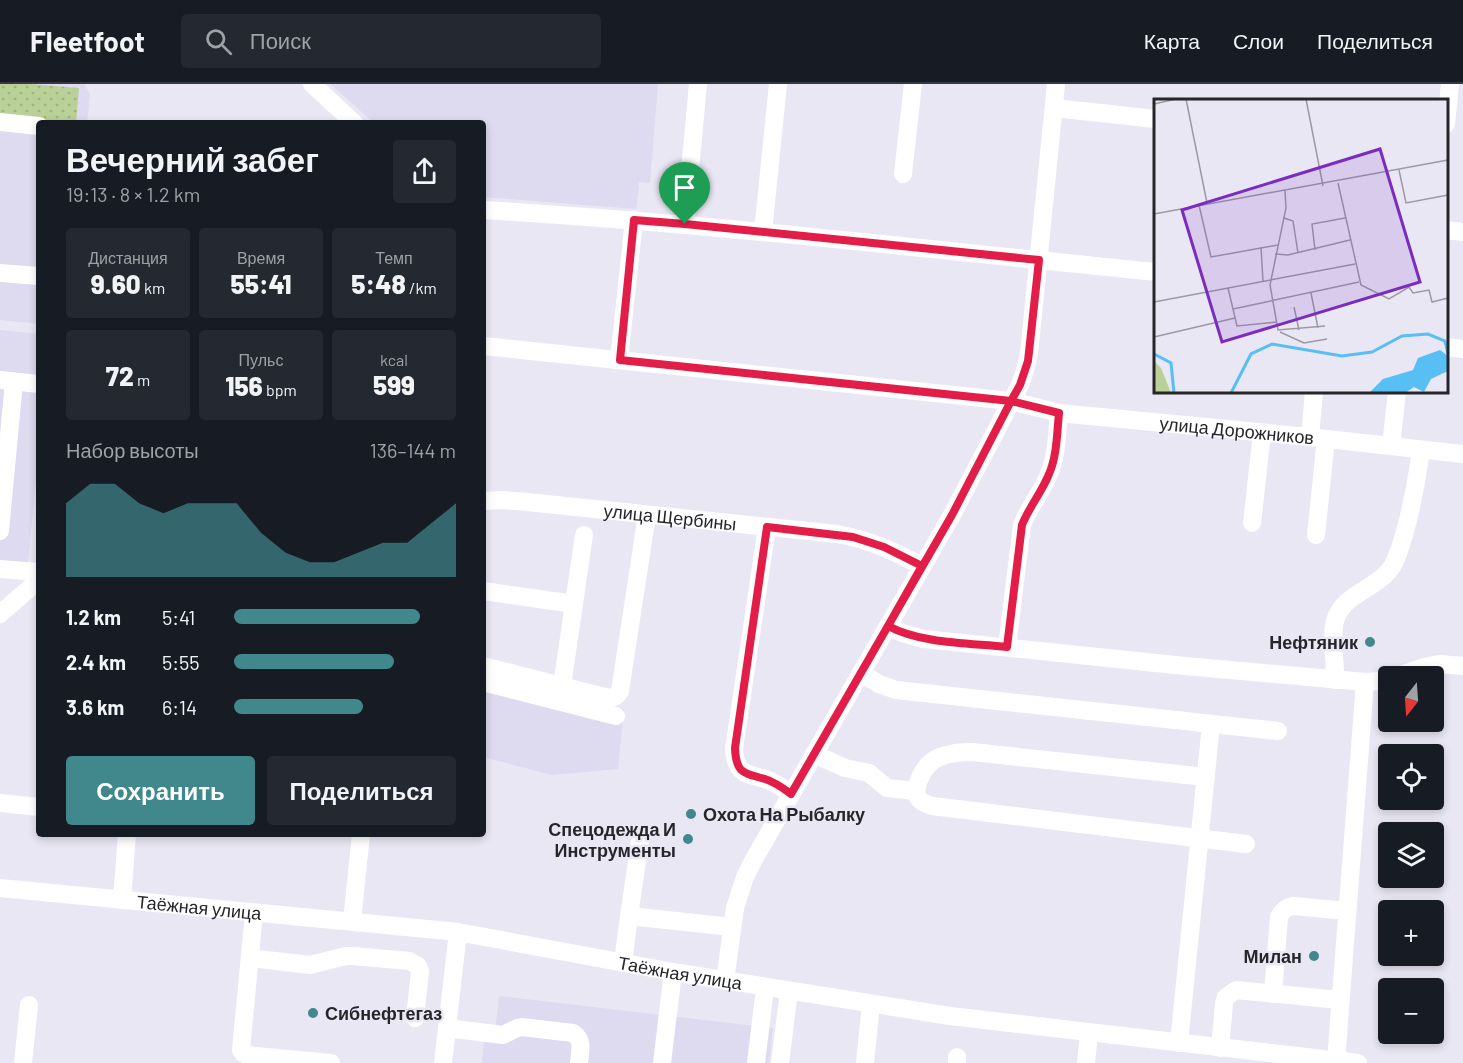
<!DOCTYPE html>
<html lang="ru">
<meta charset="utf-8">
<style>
:root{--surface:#171b24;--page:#242831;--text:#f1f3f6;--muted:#9ea1a6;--line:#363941;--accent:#40888c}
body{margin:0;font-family:Barlow,sans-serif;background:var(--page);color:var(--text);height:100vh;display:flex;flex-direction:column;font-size:22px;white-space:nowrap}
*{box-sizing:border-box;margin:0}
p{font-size:20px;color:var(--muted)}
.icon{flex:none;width:33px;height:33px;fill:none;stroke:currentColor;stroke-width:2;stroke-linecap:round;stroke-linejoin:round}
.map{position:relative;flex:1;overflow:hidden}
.sheet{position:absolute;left:36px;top:36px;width:450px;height:717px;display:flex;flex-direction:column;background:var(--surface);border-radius:6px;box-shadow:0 3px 9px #0003}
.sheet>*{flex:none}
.needle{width:39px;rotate:197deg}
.tools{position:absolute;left:1378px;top:582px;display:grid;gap:12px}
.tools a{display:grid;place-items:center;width:66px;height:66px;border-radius:6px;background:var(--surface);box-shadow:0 3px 9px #0003;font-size:30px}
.pin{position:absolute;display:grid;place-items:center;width:51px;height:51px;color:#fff;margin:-62px -26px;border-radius:50% 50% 50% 0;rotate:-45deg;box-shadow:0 0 6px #0007}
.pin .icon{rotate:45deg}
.round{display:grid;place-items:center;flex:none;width:63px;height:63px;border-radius:6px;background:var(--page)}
.head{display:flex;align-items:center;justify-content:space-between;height:102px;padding:0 30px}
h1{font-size:33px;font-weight:800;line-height:45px}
.metrics{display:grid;grid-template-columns:repeat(3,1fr);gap:9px;height:102px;padding:6px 30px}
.metrics div{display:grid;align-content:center;border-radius:6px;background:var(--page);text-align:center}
.metrics b{font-size:26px;font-weight:800}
.metrics small{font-size:16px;font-weight:400}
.metrics p{font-size:16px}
.chart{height:168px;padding:12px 30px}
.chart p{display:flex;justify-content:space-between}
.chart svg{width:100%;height:108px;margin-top:6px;fill:var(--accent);opacity:.7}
.cta{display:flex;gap:12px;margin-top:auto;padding:12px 30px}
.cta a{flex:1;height:69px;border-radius:6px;background:var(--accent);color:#fff;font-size:24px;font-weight:800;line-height:69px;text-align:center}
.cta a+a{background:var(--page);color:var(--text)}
ul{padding:0 30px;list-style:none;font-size:20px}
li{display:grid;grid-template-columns:96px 72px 1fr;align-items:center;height:45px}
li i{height:15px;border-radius:8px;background:var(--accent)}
header{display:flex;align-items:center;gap:36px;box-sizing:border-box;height:84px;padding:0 30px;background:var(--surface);border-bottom:2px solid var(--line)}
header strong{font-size:28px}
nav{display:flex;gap:33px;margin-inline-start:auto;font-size:21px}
.search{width:420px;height:54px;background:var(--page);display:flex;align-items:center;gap:15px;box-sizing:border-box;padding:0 21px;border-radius:6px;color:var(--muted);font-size:22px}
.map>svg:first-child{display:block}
</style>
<header>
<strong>Fleetfoot</strong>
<div class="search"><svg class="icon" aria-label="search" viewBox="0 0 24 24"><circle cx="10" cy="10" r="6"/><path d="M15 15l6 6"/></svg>Поиск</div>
<nav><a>Карта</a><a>Слои</a><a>Поделиться</a></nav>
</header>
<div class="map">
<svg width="1463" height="979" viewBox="0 0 1463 979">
<defs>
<pattern id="park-dots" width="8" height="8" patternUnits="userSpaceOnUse" patternTransform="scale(1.5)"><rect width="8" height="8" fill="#b9d097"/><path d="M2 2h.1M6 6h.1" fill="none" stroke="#9fb282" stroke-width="1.8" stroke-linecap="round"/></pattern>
</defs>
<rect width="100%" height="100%" fill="#eae7f5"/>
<g fill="#dedaef">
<path d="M0,0H84L90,10L87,39H39V240L0,236Z"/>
<path d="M330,0H658L650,99L638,98L639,103L636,125L483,113V39H374Z"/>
<path d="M0,246L39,250V367L28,479L0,477Z"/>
<path d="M483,589L624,625L618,685L552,691L483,673Z"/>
<path d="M499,912L773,944L769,979H482L484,958H494Z"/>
</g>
<path fill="url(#park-dots)" d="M0,0H30L79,4L76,39H42L0,35Z"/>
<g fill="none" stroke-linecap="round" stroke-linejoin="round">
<g stroke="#fff" stroke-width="18">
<path d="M312,0L354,39"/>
<path d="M1054,24L1156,35"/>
<path d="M0,38L39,42"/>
<path d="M1446,40L1450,0"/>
<path d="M903,90L913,0"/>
<path d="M483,126C708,139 931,166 1156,188"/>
<path d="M685,140L698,0"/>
<path d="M1446,146L1463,148"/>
<path d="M763,148L778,0"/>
<path d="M0,189L39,192"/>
<path id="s1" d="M483,262L1011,317L1059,329L1310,353L1463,370"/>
<path d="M1446,263L1463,265"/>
<path d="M619,276L634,136"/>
<path d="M0,296L39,300"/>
<path d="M1310,353L1314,308"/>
<path d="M1391,362L1397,308"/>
<path id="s2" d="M483,417L502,416L527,418L837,450C871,456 893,467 922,482"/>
<path d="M1252,439L1262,349"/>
<path d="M767,443L734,665C736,690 744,689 765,695C775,698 783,704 791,710"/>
<path d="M0,447L14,298"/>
<path d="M1316,451L1326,355"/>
<path d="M0,485L39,488"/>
<path d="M483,507L574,520"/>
<path d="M0,530L39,496"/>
<path d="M888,542L902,549L924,555L1185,582L1365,598L1336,977"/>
<path d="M1007,563L1022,441C1029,423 1042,408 1049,390C1057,372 1057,349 1059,329"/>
<path d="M483,582L609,614C615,613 617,612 620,607L647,431"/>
<path d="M861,589L879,600L896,606L1278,647"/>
<path d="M1398,592L1424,583L1439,580L1463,582"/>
<path d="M1335,596C1336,576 1330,557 1335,537C1342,509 1379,505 1393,481C1398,472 1401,461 1404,451C1412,423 1417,395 1421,366"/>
<path d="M483,598L616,632"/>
<path d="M1365,598L1381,597L1389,595"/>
<path d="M562,602L584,451"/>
<path d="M814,670L845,684L869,689L887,704L916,707C922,675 942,668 972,668L1206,693"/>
<path d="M916,707C917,717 924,719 932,722L1246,760"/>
<path d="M0,719L39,723"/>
<path d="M640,757L629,832L732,843"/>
<path id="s3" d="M0,804L458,848L673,888L950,932L1358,979"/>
<path d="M122,816L127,750"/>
<path d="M254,829L241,966L243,969L247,971L331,979"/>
<path d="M352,837L361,750"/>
<path d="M250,874L310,881L346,872H353L409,877L418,882L420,887L415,934"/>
<path d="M623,879L629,832"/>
<path d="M725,897L735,824L745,793L754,775L952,431L1020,301C1025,288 1029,275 1030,260L1056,0"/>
<path d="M1273,910L1279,833C1283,826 1286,823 1294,822L1347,827"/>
<path d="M447,944L503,951L517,944L522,943L573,949C584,956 580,968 579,979"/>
<path d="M1179,959L1211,640"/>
<path d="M1220,964L1224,919L1226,913L1236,906L1340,916"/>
<path d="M23,979L29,921"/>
<path d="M443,979L458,848"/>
<path d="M662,979L673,888"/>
<path d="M756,979L765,904"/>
<path d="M780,979L789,907"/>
<path d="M865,979L871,920"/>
<path d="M957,979V973"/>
<path d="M1086,979L1089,949"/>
</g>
</g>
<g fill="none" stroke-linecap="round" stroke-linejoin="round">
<g stroke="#fff" stroke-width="12">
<path id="route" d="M685,140L1039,176L1028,277L1020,301L1011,317L952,431L791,710C783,704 775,698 765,695C744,689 736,690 735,664L767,443L853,453L884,463L922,482L888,542C922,560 969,559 1007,563L1022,441C1029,423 1042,408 1049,390C1057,372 1057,349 1059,329L1011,317L620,276L634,136L685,140"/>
</g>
<use href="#route" stroke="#e11d48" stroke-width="8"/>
</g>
<g fill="#40888c" stroke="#eae7f5" stroke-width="2">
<circle cx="1370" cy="558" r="6"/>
<circle cx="691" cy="730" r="6"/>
<circle cx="688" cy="755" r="6"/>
<circle cx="1314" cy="872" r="6"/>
<circle cx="313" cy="929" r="6"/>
</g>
<g text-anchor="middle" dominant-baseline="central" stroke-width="5" stroke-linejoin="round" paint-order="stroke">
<g font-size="18" fill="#26252a" stroke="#eae7f5">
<text stroke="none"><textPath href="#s1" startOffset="759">улица Дорожников</textPath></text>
<text stroke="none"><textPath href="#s2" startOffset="188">улица Щербины</textPath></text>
<text stroke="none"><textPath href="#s3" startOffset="200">Таёжная улица</textPath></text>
<text stroke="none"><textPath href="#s3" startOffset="686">Таёжная улица</textPath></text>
</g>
<g font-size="18" font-weight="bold" fill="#26252a" stroke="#eae7f5" text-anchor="end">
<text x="1358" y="558">Нефтяник</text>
<text x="703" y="730" text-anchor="start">Охота На Рыбалку</text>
<text x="676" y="745">Спецодежда И<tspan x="676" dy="21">Инструменты</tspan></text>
<text x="1302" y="872">Милан</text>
<text x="325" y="929" text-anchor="start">Сибнефтегаз</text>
</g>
</g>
<g transform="translate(1154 15)">
<rect width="294" height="294" fill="#eae7f5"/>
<path d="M0,262L7,269L17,294H0Z" fill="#b9d097"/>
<path d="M286,251L294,257V272L277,280L270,293L260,288L251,294H215L229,280L259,271L264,259Z" fill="#58bff4"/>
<path fill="none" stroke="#58bff4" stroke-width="3" d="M0,255L17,264L20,294M77,294L97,255L118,245L188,257L218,253L248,237L274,235L291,242L294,255"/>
<path fill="none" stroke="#9c99a4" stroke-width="1.5" d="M32,0L53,104M152,0L169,87M0,5L22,0M245,71L252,104L294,96M184,84L207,186L235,200L255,188L259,194L275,191L278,203L294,199M131,91L132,109L116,186L124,231L171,227M45,106L57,158L124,146M0,115L294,61M130,119L139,122L144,154M107,148L109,182M161,151L158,125L191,119M121,155L134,156L196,141M74,189L83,227L123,223M157,194L164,229M0,203L201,165M140,208L145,231M79,210L205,183M126,233L150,244L173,240M0,238L81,219"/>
<path fill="#7b2cbf" fill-opacity="0.15" stroke="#7b2cbf" stroke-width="3" d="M226,50L266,183L68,243L28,111Z"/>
<rect width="294" height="294" fill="none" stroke="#26252a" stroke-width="3"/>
</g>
</svg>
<div class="tools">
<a><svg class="needle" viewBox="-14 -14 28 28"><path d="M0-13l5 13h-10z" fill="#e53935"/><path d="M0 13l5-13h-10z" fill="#9ea1a6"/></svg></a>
<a><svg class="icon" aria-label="locate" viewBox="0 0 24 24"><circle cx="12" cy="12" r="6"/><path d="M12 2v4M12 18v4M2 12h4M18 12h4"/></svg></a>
<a><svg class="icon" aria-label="layers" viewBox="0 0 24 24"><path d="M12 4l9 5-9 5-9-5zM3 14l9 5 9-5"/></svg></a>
<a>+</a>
<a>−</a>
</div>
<div class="pin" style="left:685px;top:140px;background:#1e9e55"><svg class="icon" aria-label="arrive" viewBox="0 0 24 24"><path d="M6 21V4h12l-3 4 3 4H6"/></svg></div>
<section class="sheet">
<div class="head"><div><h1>Вечерний забег</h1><p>19:13 · 8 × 1.2 km</p></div><a class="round"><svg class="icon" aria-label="share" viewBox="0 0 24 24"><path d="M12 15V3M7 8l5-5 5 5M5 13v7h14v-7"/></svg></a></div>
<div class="metrics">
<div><p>Дистанция</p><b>9.60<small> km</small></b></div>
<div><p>Время</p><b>55:41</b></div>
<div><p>Темп</p><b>5:48<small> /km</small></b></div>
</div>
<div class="metrics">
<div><b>72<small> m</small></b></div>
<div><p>Пульс</p><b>156<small> bpm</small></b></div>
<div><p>kcal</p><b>599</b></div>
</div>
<div class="chart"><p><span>Набор высоты</span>136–144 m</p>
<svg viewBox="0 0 160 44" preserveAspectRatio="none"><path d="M0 44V14L10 6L20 6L30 14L40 18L50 14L60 14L70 14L80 26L90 34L100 38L110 38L120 34L130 30L140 30L150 22L160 14V44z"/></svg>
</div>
<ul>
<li><b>1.2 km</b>5:41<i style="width:84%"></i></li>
<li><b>2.4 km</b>5:55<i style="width:72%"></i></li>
<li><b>3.6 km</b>6:14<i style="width:58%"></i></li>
</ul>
<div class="cta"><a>Сохранить</a><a>Поделиться</a></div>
</section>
</div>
